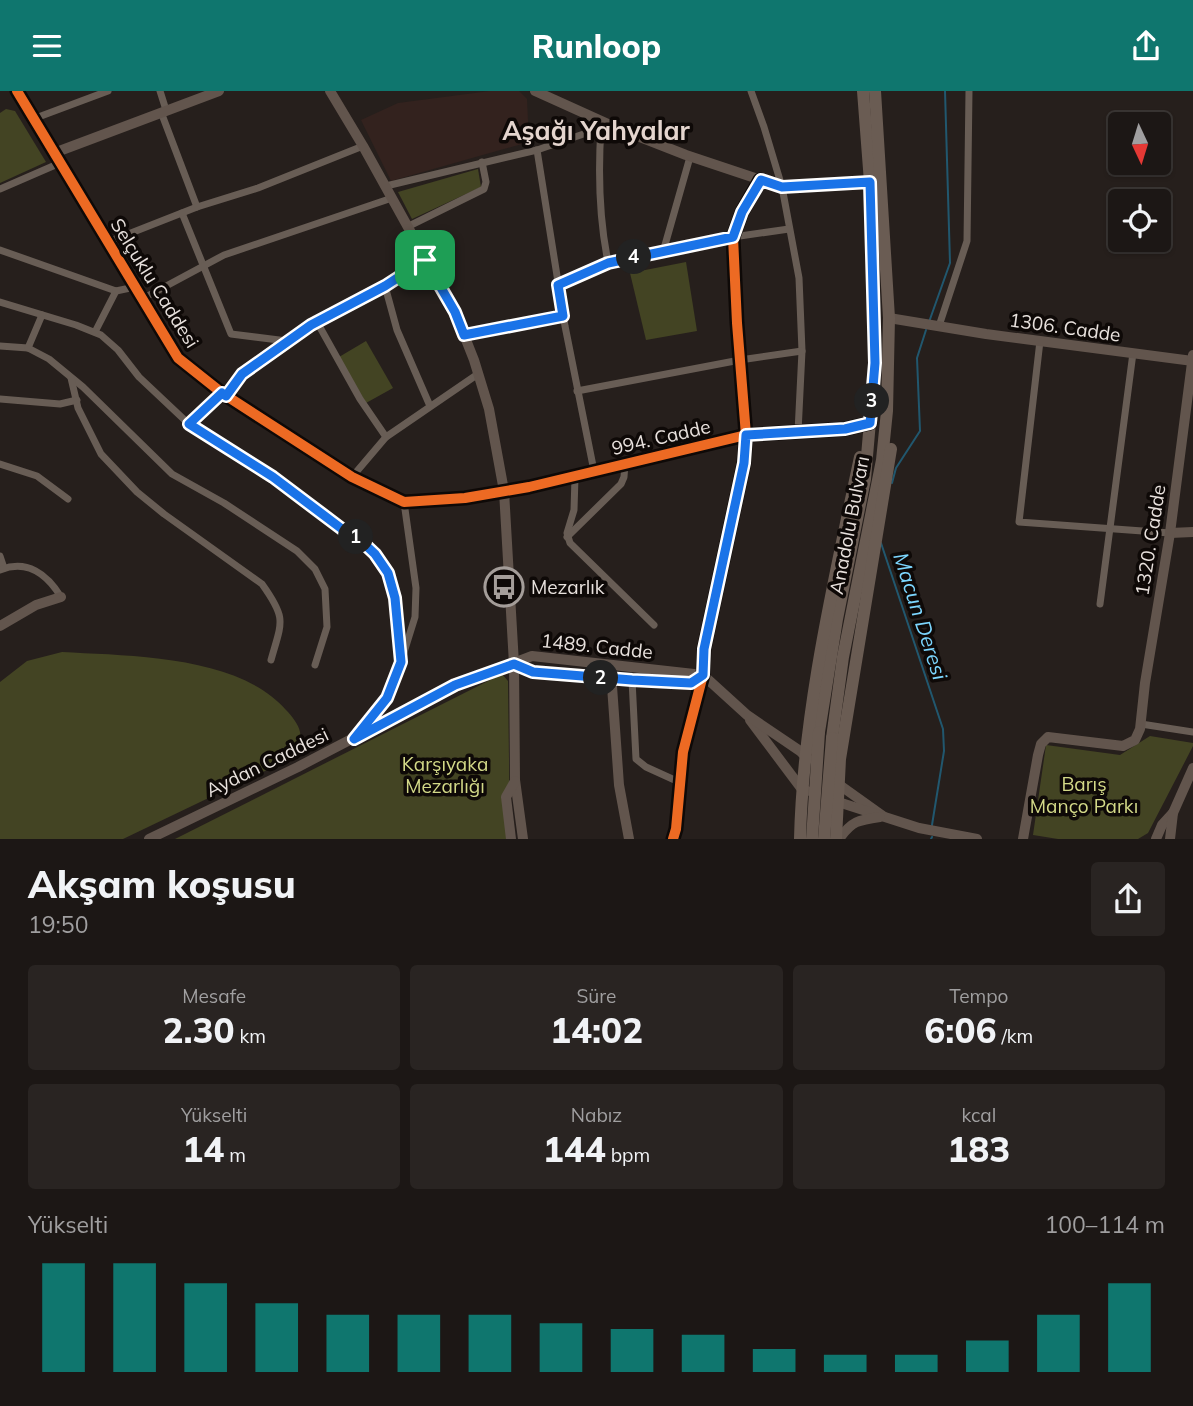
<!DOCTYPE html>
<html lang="tr">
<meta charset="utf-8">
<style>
:root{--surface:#1c1715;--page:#292422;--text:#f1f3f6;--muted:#a09fa0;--line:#3a3634;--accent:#0f766e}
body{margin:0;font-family:Mulish,sans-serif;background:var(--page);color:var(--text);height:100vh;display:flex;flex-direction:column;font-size:26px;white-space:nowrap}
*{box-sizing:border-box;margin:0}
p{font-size:23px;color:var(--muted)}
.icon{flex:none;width:38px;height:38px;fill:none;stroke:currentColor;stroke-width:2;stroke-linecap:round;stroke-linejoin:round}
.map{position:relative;height:748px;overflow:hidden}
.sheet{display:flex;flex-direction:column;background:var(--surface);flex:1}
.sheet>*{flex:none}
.needle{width:46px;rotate:176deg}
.controls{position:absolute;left:1108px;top:21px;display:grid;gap:14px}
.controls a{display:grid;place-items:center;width:63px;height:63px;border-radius:7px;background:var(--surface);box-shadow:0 2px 5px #0004,0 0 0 2px var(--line);font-size:35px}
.pin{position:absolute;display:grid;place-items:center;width:60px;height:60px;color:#fff;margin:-30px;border-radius:14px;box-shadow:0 4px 10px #0006}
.km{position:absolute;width:35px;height:35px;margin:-18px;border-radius:50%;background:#222;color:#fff;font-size:19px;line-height:35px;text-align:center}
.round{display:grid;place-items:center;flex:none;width:74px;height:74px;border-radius:7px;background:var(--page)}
.head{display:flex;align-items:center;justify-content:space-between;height:119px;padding:0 28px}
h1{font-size:38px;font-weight:800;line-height:52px}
.metrics{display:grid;grid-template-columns:repeat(3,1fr);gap:10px;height:119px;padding:7px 28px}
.metrics div{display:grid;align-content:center;border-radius:7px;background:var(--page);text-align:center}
.metrics b{font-size:35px;font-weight:800}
.metrics small{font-size:19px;font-weight:400}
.metrics p{font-size:19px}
.chart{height:196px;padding:14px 28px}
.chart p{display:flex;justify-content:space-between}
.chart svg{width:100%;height:126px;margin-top:7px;stroke:var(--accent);stroke-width:6}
header{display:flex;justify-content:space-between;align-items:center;height:91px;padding:0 28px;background:var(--accent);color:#fff;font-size:32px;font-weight:800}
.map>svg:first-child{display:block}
</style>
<header><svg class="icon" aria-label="menu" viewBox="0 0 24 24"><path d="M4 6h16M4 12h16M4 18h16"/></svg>Runloop<svg class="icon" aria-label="share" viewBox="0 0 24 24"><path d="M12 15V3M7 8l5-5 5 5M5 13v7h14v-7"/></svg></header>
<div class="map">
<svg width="1193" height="748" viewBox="0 0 1193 748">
<rect width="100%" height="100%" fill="#261f1c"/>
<path fill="#33221e" d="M490,0H519L527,8L529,51L391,90L361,29L398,12Z"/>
<g fill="#434423">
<path d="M6,18L15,20L46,71L0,92V22Z"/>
<path d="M478,78L481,96L412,128L398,101Z"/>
<path d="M686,171L697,240L646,249L630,182Z"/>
<path d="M366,250L393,297L366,312L339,266Z"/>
<path d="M62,561C130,565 238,564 286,619C291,624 299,634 300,641C301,646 300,652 300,657L288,669L123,748H0V591L27,570Z"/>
<path d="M502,583L508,590L510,748H175Z"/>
<path d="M1150,645L1193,652V655L1148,742L1138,748H1058L1033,744L1046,654L1120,664Z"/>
</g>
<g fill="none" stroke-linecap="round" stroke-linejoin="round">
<g stroke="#21576e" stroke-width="2">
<path d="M929,231L950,172L945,0"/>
<path d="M892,392L896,377L920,340L917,267L926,239"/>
<path d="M881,452L943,638L944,660L932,734"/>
<path d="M931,748L932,746"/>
</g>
<g stroke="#685d55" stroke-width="7">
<path d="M160,0L166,19"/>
<path d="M751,0L764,36L782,96L799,187L802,260L798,341"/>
<path d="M161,21L197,116"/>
<path d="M33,28L108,0"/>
<path d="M601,36C598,82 599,127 608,171"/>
<path d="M537,59L565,235L594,380"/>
<path d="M386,95L537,59L601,37"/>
<path d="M0,98L60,72"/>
<path d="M182,122L231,243L287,250"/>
<path d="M407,136L484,98L486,91L482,71"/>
<path d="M108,151L197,116L258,97L363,55"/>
<path d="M0,159L116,200L135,196"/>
<path d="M663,161L690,66"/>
<path d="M385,195L397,239L430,315"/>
<path d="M558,195L608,171L733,146L789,138"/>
<path d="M142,208L224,164L392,107"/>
<path d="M0,211L76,234L101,244L118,259L139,286L191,335L273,386L357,446L375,463L389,482L395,507L401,571"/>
<path d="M317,231L360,308L386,346"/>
<path d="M939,235L967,150L969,0"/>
<path d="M95,241L116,200"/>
<path d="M464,244L563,225"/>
<path d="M1040,250L1019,431L1170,442"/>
<path d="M0,255L28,257L49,268L83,296L172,383L224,412L297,460L315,478L325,498L327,536L315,574"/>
<path d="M28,257L42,224"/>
<path d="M71,287L78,317L101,363L137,401L164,423L262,493C287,528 282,530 271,569"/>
<path d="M577,300L740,269L802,260"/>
<path d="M226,305L242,283L311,234L385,195L425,169"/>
<path d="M0,308L60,313L77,309"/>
<path d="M189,333L222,302"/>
<path d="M0,373L37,385L68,408"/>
<path d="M352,386L386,346L478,283"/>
<path d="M575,386L574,419L567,442L570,452L654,534"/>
<path d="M567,446L621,393L624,386L625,372"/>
<path d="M0,465L4,477"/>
<path d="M0,479C27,468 47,483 61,506"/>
<path d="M1100,513L1133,262"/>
<path d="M632,589L636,668L646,676L679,691"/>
<path d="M1141,633L1193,641"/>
<path d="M360,641L387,607L401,571L415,526L416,497L404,411"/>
</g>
<g stroke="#62554d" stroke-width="10">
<path d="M17,0L178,267L222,302L352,386L404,411L465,407L529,396L746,344L845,338L870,332"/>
<path d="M330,0L363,55L455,221L474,269L489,318L504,400L514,573L515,689L523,748"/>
<path d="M535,0L617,37L686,64L782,96L870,91"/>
<path d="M54,62L219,0"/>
<path d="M889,227L986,243L1193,270"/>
<path d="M1170,442L1193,441"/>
<path d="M0,535L36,514L61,506"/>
<path d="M514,573L533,581L632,589L691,592L703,584"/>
<path d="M611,581L619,694L629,748"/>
<path d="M750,629L801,697L807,700"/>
<path d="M834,690L883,725"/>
<path d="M832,709L919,737L977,748"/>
<path d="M149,748L298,676L455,594L532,565L703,584L747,624L800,660L808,668"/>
<path d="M511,748L506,706L515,690"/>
<path d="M673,748L676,738L683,661L703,584L704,558L744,372L746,344L737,232L733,146L742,121L760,89"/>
<path d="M839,748C852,730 858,729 880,726"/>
<path d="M1023,748L1038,664L1041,653L1048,646L1123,655L1135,649L1140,638L1145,592L1170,442L1193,264"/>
<path d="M1156,748L1162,734L1173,722"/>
<path d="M1170,748L1173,722L1193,677"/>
</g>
<g stroke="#6a5c53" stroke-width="12">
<path d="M819,641L837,528L865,388L875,273L870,91L863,0"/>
<path d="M832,647L843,566L882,369L887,320L889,227L875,0"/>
<path d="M800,748C803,621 834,490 860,366"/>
<path d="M836,748L840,668L891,358"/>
</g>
<g stroke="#6a5c53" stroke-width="12">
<path d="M812,748L819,641"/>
<path d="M824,748L832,647"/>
</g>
<g stroke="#0e0907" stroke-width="15">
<g id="cycleway">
<path d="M17,0L178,267L222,302L352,386L404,411L465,407L529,396L746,344L845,338L870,332"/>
<path d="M673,748L676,738L683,661L703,584L704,558L744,372L746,344L737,232L733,146L742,121L760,89"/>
</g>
</g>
<use href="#cycleway" stroke="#ed6a23" stroke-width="10"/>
</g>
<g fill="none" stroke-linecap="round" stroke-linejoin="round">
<g stroke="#fff" stroke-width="14">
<path id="route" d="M761,89L782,96L870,91L875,272L870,332L845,338L746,344L744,372L704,558L703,584L691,592L632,589L533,581L514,573L455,594L354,648L387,607L401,571L395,507L388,482L375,463L357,446L342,438L273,386L189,333L222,302L226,305L242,283L311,234L385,195L425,169L455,221L464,244L563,225L558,194L608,172L733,146L742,121Z"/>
</g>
<use href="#route" stroke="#1a73e8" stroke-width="9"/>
</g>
<defs>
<g id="bus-ring" transform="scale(2.0125)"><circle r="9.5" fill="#0e0907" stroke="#a49d99" stroke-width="1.5"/><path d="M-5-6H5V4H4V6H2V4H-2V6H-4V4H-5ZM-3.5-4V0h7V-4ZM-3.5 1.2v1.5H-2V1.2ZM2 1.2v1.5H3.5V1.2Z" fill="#a49d99"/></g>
</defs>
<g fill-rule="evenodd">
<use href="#bus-ring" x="504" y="496"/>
</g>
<g text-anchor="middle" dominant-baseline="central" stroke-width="7" stroke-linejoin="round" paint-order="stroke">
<g font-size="19" fill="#e8e1dd" stroke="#0e0907">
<text transform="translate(155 192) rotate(58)">Selçuklu Caddesi</text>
<text transform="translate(1065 236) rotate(8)">1306. Cadde</text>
<text transform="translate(661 346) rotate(-13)">994. Cadde</text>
<text transform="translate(849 434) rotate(-79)">Anadolu Bulvarı</text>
<text transform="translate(1150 449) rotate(-81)">1320. Cadde</text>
<text transform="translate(597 555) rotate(6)">1489. Cadde</text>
<text transform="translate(267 671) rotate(-26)">Aydan Caddesi</text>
</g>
<g font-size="19" fill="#e8e1dd" stroke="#0e0907" text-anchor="start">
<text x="531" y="496">Mezarlık</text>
</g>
<g font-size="19" fill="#d3d988" stroke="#0e0907">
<text x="445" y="673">Karşıyaka<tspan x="445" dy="22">Mezarlığı</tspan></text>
<text x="1084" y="693">Barış<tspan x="1084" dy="22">Manço Parkı</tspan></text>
</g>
<g font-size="21" font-style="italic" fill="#7cd6fe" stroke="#0e0907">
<text transform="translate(921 525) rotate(72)">Macun Deresi</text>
</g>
<g font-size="26" font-weight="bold" fill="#e4d5ce" stroke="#0e0907">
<text x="596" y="39">Aşağı Yahyalar</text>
</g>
</g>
</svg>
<div class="controls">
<a><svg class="needle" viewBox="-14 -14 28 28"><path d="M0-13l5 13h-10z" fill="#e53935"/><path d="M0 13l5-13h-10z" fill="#a09fa0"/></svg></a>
<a><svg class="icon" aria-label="locate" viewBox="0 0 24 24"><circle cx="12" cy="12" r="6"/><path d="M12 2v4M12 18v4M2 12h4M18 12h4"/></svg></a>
</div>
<div class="pin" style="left:425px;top:169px;background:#1e9e55"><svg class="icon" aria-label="arrive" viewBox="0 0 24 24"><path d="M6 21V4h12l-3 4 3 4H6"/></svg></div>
<b class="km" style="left:356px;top:446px">1</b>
<b class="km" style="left:601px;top:587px">2</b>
<b class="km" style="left:872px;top:310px">3</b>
<b class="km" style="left:634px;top:166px">4</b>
</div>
<section class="sheet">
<div class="head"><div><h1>Akşam koşusu</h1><p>19:50</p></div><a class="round"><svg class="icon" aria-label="share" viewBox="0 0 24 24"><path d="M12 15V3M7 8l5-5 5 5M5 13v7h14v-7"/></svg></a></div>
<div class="metrics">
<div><p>Mesafe</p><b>2.30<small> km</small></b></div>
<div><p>Süre</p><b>14:02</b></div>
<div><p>Tempo</p><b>6:06<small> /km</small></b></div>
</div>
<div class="metrics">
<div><p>Yükselti</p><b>14<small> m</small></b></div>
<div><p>Nabız</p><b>144<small> bpm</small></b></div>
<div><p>kcal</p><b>183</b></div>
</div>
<div class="chart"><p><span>Yükselti</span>100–114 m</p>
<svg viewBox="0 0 160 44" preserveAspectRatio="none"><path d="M5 44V6M15 44V6M25 44V13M35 44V20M45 44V24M55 44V24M65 44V24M75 44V27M85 44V29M95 44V31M105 44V36M115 44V38M125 44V38M135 44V33M145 44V24M155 44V13"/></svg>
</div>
</section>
